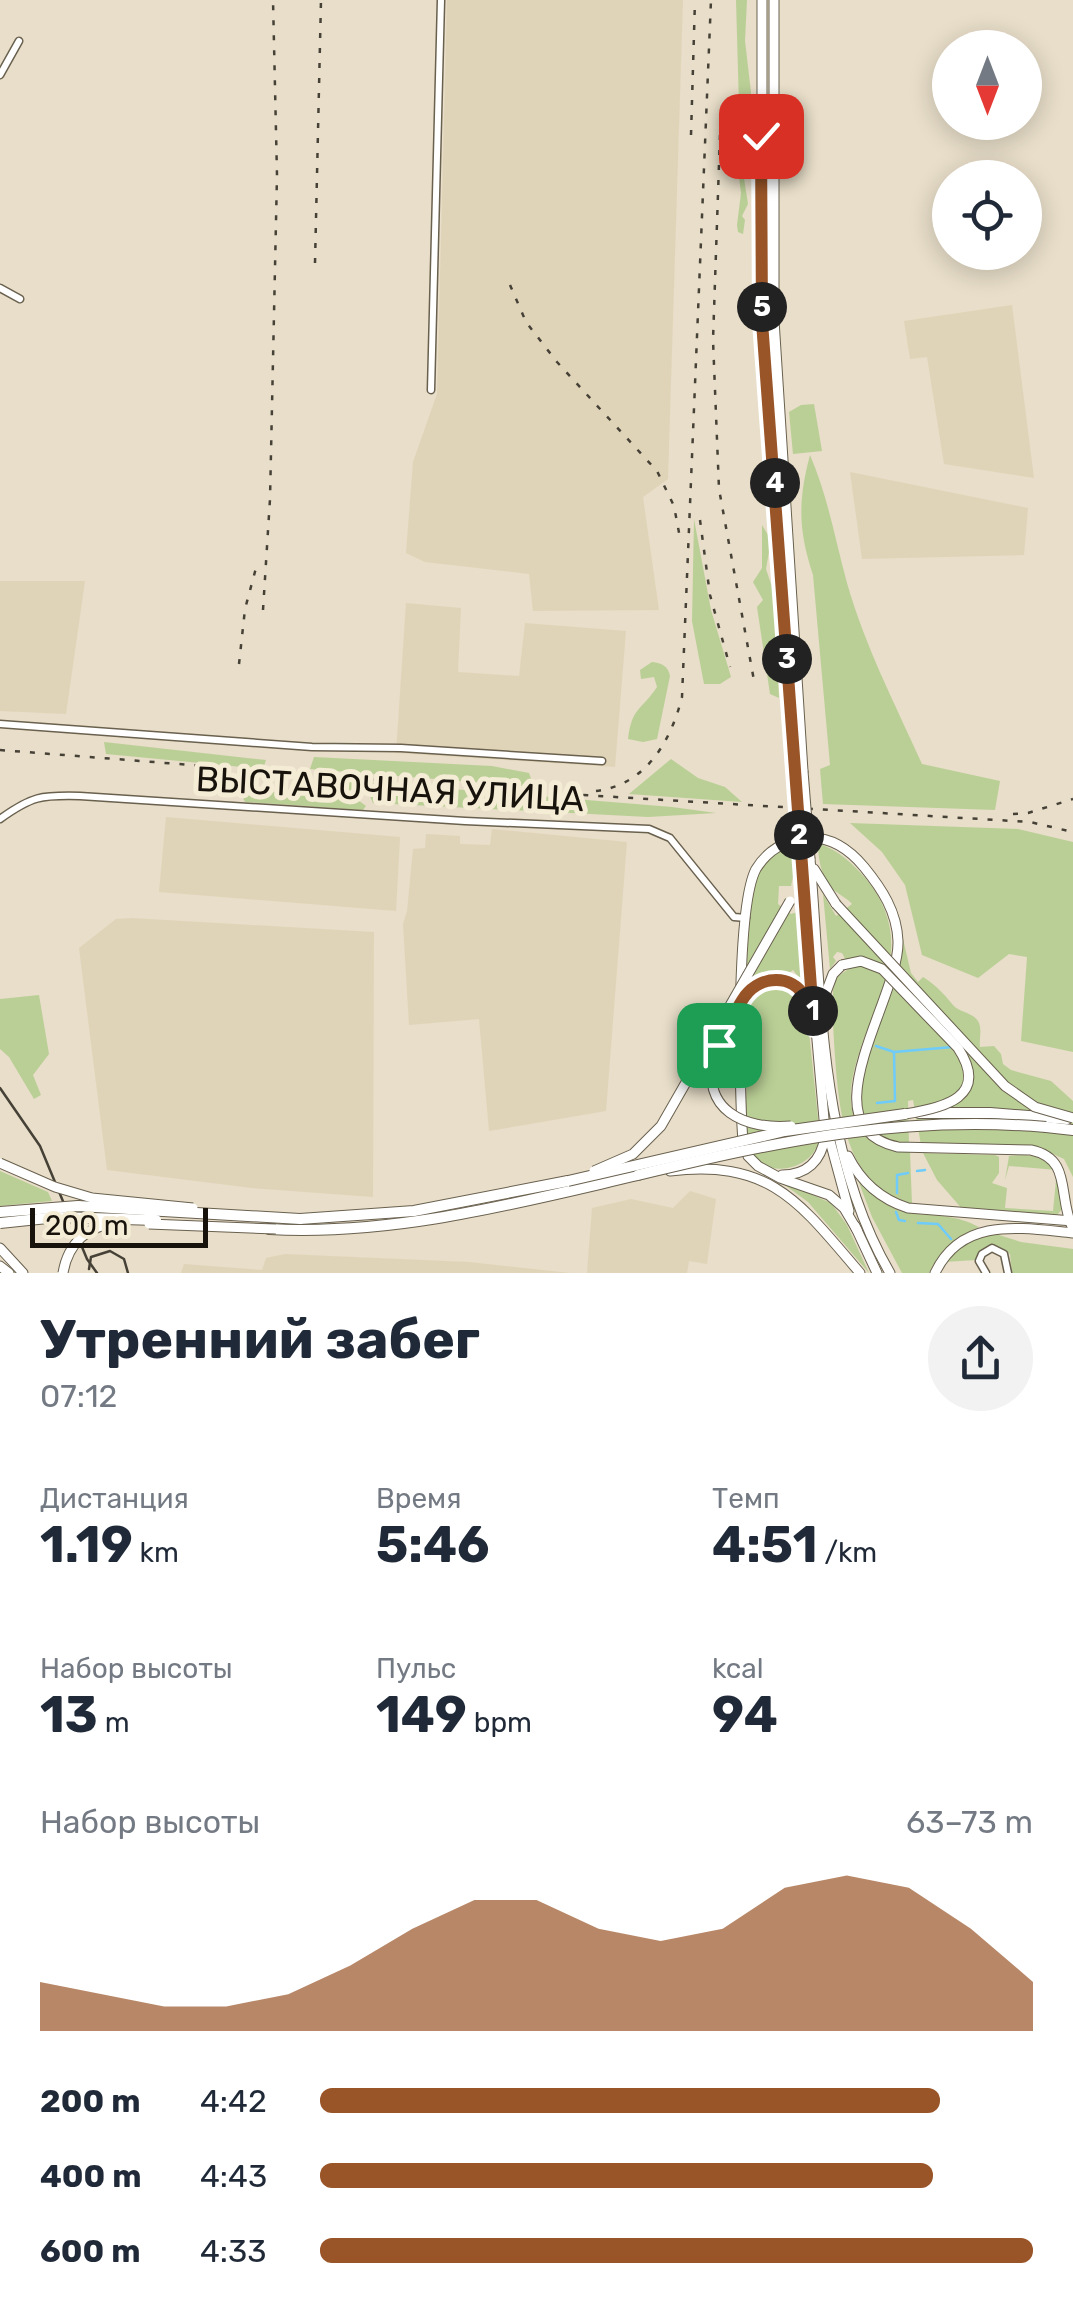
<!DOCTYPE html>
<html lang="ru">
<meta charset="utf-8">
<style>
:root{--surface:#fff;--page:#f2f2f3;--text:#1f2937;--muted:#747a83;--accent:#995528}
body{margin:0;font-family:Rubik,sans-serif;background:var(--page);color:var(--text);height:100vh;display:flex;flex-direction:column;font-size:38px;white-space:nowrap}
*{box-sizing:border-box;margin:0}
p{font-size:32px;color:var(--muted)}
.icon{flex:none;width:55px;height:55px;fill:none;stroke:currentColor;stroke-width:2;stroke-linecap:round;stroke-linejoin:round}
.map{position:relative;height:1273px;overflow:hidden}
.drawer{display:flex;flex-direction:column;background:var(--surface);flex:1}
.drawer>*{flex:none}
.needle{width:65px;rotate:180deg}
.tools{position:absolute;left:932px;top:30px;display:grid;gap:20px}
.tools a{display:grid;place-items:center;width:110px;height:110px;border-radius:50%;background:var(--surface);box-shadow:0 5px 25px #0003;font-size:50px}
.scale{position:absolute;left:30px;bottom:25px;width:178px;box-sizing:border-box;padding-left:10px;border:5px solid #17130c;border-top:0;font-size:28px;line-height:35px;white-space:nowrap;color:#17130c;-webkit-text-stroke:8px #f5ecd6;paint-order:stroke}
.pin{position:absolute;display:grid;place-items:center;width:85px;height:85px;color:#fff;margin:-42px;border-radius:20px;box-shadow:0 5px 15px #0006}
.km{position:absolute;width:50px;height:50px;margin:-25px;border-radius:50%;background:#222;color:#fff;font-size:28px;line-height:50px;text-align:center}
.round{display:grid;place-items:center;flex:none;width:105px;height:105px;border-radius:52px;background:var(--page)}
.overview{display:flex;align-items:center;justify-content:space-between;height:170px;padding:0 40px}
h1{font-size:55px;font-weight:700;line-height:75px}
.metrics{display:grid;grid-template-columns:repeat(3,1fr);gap:15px;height:170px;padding:10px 40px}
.metrics div{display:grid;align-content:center}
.metrics b{font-size:50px;font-weight:700}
.metrics small{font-size:28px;font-weight:400}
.metrics p{font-size:28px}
.chart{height:280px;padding:20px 40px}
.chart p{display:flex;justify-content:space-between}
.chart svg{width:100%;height:180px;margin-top:10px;fill:var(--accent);opacity:.7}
ul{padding:0 40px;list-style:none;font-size:32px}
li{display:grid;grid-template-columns:160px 120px 1fr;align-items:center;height:75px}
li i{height:25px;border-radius:12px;background:var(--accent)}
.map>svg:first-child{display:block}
</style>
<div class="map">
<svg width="1073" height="1273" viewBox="0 0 1073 1273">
<rect width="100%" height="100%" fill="#e8dec9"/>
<g fill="#e0d4b8">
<path d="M447,0H683L668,479L643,497L659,610L533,611L529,574L425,562L406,553L413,462L437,394Z"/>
<path d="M1012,305L1034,478L944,464L927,357L910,359L904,321Z"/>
<path d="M850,472L1028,508L1024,555L862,559Z"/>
<path d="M0,581H85L66,714L0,711Z"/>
<path d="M406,603L461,608L458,672L519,676L525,623L626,631L615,767L396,753Z"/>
<path d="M166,817L400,837L396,911L159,892Z"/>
<path d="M492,829L627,842L606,1111L489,1131L479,1019L409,1025L403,924L407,911L413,849L425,848L426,834L460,836V844L490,845Z"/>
<path d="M131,918L374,932L373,1197L252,1188L107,1170L79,948L116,919Z"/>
<path d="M690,1191L716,1199L707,1264L689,1261L687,1273H587L592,1208L631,1199L673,1208Z"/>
<path d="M285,1254L469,1262L570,1273H181L184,1264L262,1270L266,1258Z"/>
</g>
<g fill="#bacf96">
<path d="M736,0H747L745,41L751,92L744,178L748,204L742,216L745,220L743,234L738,232L737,225L741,193L737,161L740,142Z"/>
<path d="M814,404L822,451L793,454L789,412L801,405Z"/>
<path d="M810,455C828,497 835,539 847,583C865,646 895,704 922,764L1000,781L995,810L823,804L820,769L830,765L813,575C798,530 798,500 810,455Z"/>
<path d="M694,519L711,610L731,677L720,684H704L692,621Z"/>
<path d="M762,525L771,540L766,569L774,593L779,698L770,694L757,607L763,600L753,582L762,568Z"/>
<path d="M652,662C662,663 668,666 670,676L657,739L643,742L628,739C632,707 641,711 657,687L654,677L641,679L640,670Z"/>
<path d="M104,742L266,760L263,769L106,754Z"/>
<path d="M314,757L492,766L529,773L534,787L310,769Z"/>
<path d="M671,759L698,778L725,787L742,802L629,794Z"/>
<path d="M319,778L672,807L716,813L648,817L373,803L368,792L322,787Z"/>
<path d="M251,790L358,800L366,806L363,810L245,802L242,796L246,791Z"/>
<path d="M850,823L1018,829L1073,842V1052L1021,1041L1027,957L1009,954L978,978L922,955L905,885L882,852Z"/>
<path d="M818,843C840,851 852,863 867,880C884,901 893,925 891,952C886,1019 792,1132 910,1152L912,1204C850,1187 841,1125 836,1070C834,1043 832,1017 833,990L837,977L850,968L842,953L837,952L833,957L836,961L830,969L823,894L836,916L852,904C848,899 843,897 838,893C822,883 818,860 818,843Z"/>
<path d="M793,845L794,872L791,886H779L778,904L791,914L801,911L806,986L793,970L785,976L784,986L796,989L806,1004L820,1137C814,1172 763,1180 751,1151C742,1128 747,1098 747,1074C747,1024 745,976 749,926C750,911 750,895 754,880C760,861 775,851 793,845Z"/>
<path d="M903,939L911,973L918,982L923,977C936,985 944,994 953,1005C960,1013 974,1012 979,1023C982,1031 979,1039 980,1047L994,1046L1001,1054L1003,1064L1011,1070L1051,1081L1073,1101V1177L1064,1159L1035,1146L921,1145L913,1100L908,1101L909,1144C822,1139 877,1036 892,992C898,975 901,957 903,939Z"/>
<path d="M39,995L49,1054L33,1075L41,1095L34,1099L9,1057L0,1049V999Z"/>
<path d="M923,1153L995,1155L999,1157V1173L992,1183L1007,1188L1005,1208L1053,1211L1057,1170L1009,1166L1005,1180L1009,1156C1036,1153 1065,1158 1066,1190C1067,1201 1065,1206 1058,1214L1048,1216L963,1210L937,1180Z"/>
<path d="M0,1171L48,1192L52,1201L0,1206Z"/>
<path d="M778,1180L831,1203L847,1225L869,1273L808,1202Z"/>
<path d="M858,1180C903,1232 935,1203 979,1227C956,1237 940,1250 929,1273H902L872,1217Z"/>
<path d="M996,1234L1021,1242L1073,1249V1273H1012L1010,1254L994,1245L982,1250L976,1260L944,1262C960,1246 973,1237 996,1234Z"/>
</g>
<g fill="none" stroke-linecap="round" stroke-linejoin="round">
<g stroke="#6ecbfa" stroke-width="2.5">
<path d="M876,1046L894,1052L953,1047"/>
<path d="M877,1103L895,1101L894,1052"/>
<path d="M917,1171L925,1170"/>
<path d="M897,1193V1175L908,1173"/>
<path d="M896,1212L899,1220L905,1221"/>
<path d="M918,1223L938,1224L951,1239"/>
</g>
<g stroke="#69604e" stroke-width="9">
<g id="minor">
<path d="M0,75L19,41"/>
<path d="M0,288L20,299"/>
<path d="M431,390L441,0"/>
<path d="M0,724L312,747L401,748L602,761"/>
<path d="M0,819C32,796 41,795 80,796L465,821L649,829L670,838L734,917L746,918"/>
<path d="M986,1273L979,1261L982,1254L992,1248L1004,1254L1008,1273"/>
</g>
</g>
<g stroke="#69604e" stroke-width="11">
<g id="major">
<path d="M762,0V322L795,770"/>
<path d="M774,0V320L803,771"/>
<path d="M801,859L824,1119L849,1211"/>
<path d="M810,859C822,997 818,1149 890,1273"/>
<path d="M814,869L836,904"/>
<path d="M792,984L802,992L809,1006"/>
<path d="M825,995L833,974L842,965"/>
<path d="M848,1156C861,1182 880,1199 908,1208L1073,1221"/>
<path d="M670,1171C771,1159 800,1203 860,1273"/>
<path d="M782,1175C807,1175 821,1161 825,1137"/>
<path d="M855,1226L877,1273"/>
<path d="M857,1230L844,1208L829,1195L780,1178L758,1166L748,1156L743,1141C739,1092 736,906 756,869C767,851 785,840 806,838C830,836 849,849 864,867C882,889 897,912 898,941C900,998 804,1127 898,1147L1031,1150C1073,1159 1057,1196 1073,1229"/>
<path d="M0,1248L23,1273"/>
<path d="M0,1266L9,1273"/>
<path d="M935,1273C962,1216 1021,1228 1073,1233"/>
</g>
</g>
<g stroke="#69604e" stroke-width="12">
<g id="highway">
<path d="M919,1113H990L1067,1119"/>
<path d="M1046,1127L1073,1130"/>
<path d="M300,1219L414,1211L568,1181"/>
<path d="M269,1229C394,1236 517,1203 638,1175"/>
</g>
</g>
<use href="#minor" stroke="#fff" stroke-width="6"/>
<use href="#major" stroke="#fff" stroke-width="9"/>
<use href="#highway" stroke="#fff" stroke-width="10"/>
<g stroke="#464137" stroke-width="2.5">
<path d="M0,1088L40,1146L87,1259L97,1273"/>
<path d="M89,1269L91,1257L110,1251L124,1259L128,1273"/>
</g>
<g stroke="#464137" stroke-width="2.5" stroke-dasharray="5 10" stroke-linecap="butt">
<path d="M691,135L695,0"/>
<path d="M720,135L713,340L719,489L755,686"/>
<path d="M315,263L321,0"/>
<path d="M510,285L526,322L557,362L657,471L674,506L680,538"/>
<path d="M700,520L710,595L730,667"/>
<path d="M263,610L270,499L277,175L273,0"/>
<path d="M239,664L245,609L256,568"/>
<path d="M0,750L549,793L1030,822L1073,832"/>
<path d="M596,791C646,785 671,741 682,697L711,0"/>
<path d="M1013,814L1028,813L1073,799"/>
</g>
<g stroke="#69604e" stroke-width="11" stroke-linecap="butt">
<g id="major-bridge">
<path d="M795,770L801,859"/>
<path d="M803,771L810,859"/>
<path d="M836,904L1005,1086L1035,1107L1073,1118"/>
<path d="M842,965L861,961L882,969L958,1048C990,1097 944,1108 905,1114"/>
<path d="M791,1126C745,1130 699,1110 715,1055C718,1043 726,1031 732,1020C740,1006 746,990 761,983C771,978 782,980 792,984"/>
<path d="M0,1163L55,1187L92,1198L193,1208"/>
<path d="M594,1171L633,1154L661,1126L790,901"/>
<path d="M149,1224L276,1229"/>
<path d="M63,1273C68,1243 88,1225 118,1223"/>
</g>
</g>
<g stroke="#69604e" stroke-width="12" stroke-linecap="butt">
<g id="highway-bridge">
<path d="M638,1175C779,1141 900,1115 1046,1127"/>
<path d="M568,1181L785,1131L905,1114"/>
<path d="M0,1212L78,1206L300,1219"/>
<path d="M0,1223L57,1217L156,1220"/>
</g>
</g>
<use href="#major-bridge" stroke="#fff" stroke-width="9"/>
<use href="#highway-bridge" stroke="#fff" stroke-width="10"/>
</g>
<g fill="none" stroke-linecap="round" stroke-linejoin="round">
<g stroke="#fff" stroke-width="20">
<path id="route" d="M719,1045C727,1029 735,1010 745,996C761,975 792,974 805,997C811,1006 812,1018 814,1028L762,322L761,136"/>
</g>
<use href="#route" stroke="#995528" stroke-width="12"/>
</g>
<g text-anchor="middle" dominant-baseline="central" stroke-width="10" stroke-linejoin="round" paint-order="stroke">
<g font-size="35" fill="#17130c" stroke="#f5ecd6">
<text transform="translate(390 789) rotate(3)">ВЫСТАВОЧНАЯ УЛИЦА</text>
</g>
</g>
</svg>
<div class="tools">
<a><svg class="needle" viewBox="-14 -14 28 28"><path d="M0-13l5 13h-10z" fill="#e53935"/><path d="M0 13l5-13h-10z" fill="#747a83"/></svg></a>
<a><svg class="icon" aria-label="locate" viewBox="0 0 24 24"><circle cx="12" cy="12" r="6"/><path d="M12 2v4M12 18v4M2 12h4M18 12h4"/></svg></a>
</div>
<div class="scale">200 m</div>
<div class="pin" style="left:719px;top:1045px;background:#1e9e55"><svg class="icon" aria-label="arrive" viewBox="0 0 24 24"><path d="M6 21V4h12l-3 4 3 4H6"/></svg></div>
<div class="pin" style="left:761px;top:136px;background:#d93025"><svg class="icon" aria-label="check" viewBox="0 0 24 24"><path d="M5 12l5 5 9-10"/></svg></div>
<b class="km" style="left:813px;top:1011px">1</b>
<b class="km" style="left:799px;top:835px">2</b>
<b class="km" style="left:787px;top:659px">3</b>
<b class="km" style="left:775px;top:483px">4</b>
<b class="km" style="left:762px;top:307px">5</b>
</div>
<section class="drawer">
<div class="overview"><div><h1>Утренний забег</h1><p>07:12</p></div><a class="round"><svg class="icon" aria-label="share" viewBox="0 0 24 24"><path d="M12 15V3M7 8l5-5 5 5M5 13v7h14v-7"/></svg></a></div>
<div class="metrics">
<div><p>Дистанция</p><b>1.19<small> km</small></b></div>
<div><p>Время</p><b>5:46</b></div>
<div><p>Темп</p><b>4:51<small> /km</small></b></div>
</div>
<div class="metrics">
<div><p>Набор высоты</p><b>13<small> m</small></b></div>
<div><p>Пульс</p><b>149<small> bpm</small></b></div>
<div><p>kcal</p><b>94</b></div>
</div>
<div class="chart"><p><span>Набор высоты</span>63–73 m</p>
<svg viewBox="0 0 160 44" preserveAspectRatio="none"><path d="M0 44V32L10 35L20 38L30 38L40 35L50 28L60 19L70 12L80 12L90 19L100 22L110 19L120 9L130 6L140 9L150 19L160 32V44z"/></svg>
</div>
<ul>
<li><b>200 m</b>4:42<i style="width:87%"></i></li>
<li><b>400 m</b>4:43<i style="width:86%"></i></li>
<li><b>600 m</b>4:33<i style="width:100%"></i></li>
</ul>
</section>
